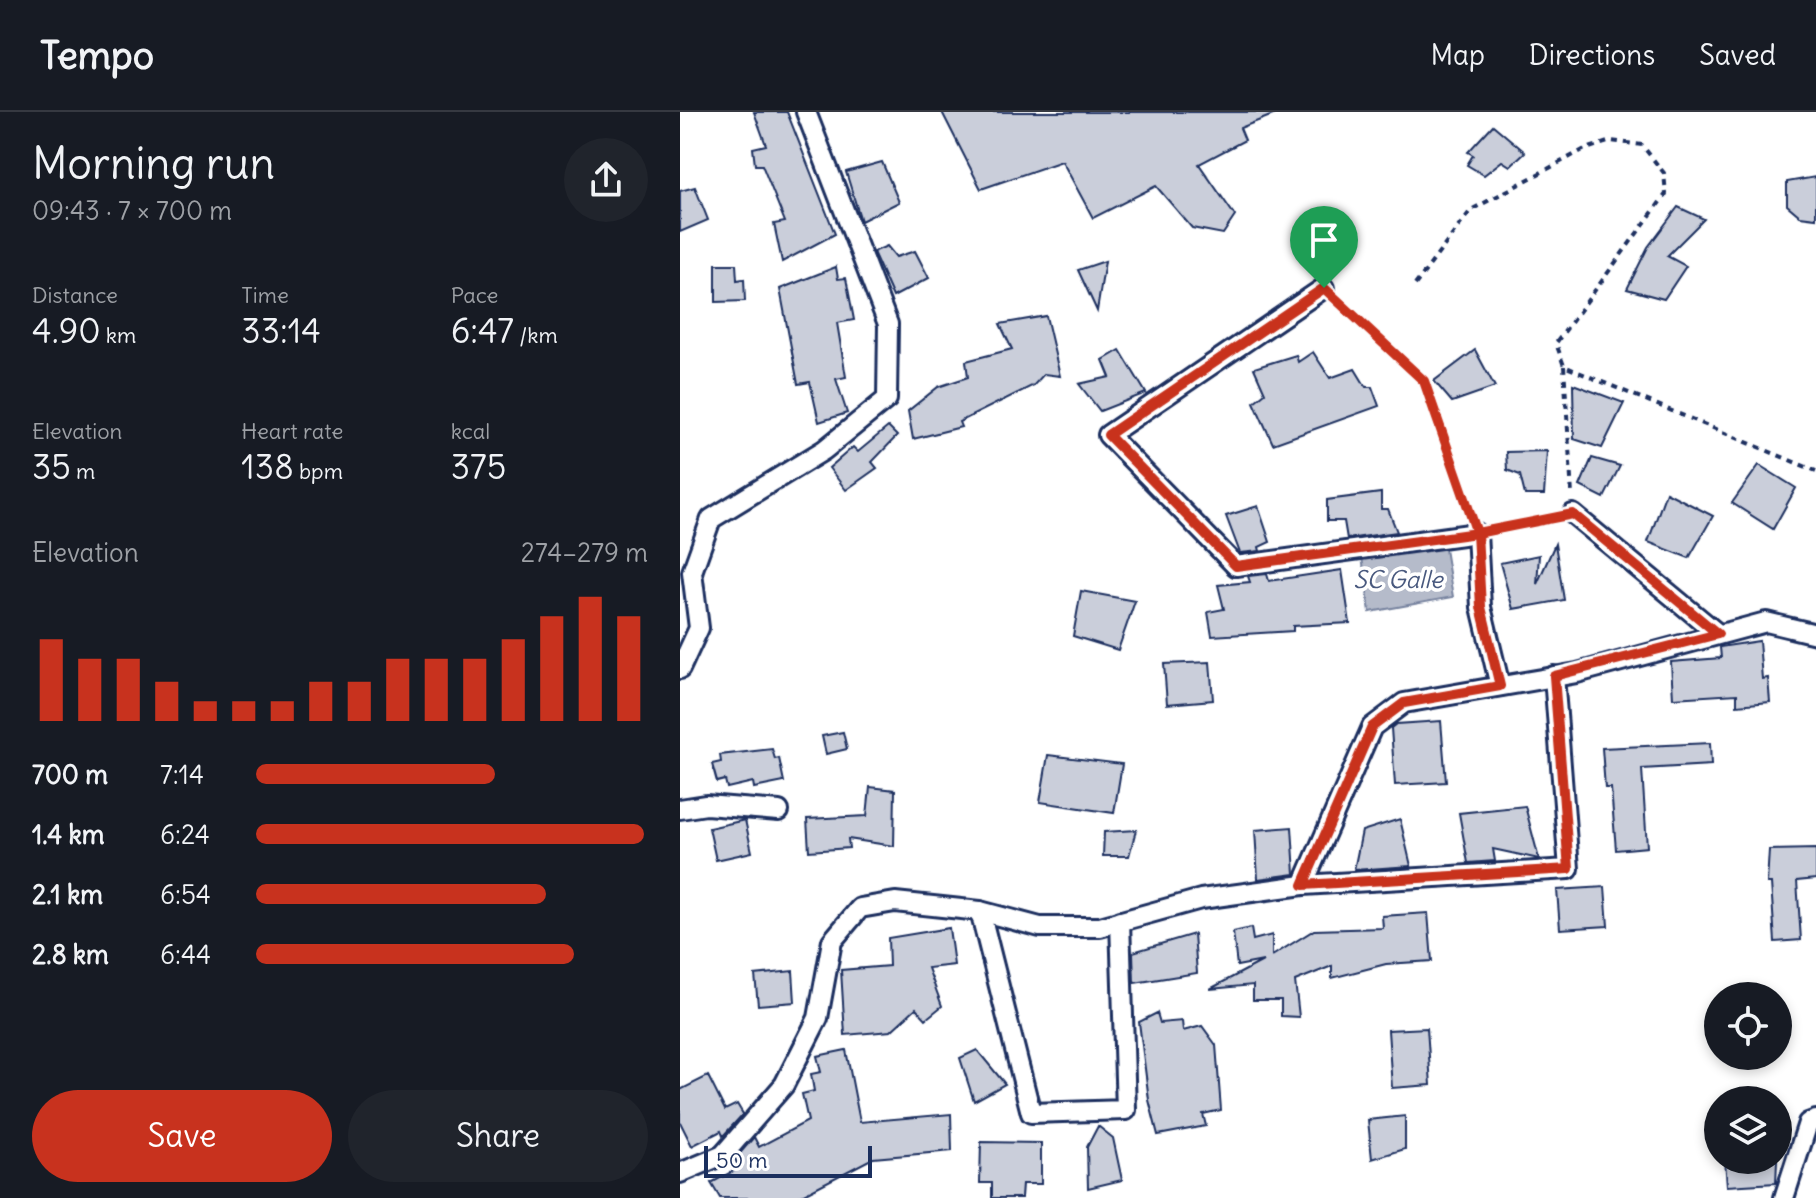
<!DOCTYPE html>
<meta charset="utf-8">
<style>
:root{--surface:#171b24;--page:#20242c;--text:#f1f3f6;--muted:#9ea1a6;--line:#363941;--accent:#c8321e}
body{margin:0;font-family:Delius,sans-serif;background:var(--page);color:var(--text);height:100vh;display:flex;flex-direction:column;font-size:30px;white-space:nowrap}
*{box-sizing:border-box;margin:0}
p{font-size:26px;color:var(--muted)}
.icon{flex:none;width:44px;height:44px;fill:none;stroke:currentColor;stroke-width:2;stroke-linecap:round;stroke-linejoin:round}
.map{position:relative;flex:1;overflow:hidden}
.details{display:flex;flex-direction:column;background:var(--surface);width:680px}
.details>*{flex:none}
.tools{position:absolute;left:1024px;top:870px;display:grid;gap:16px}
.tools a{display:grid;place-items:center;width:88px;height:88px;border-radius:50%;background:var(--surface);box-shadow:0 4px 12px #0003;font-size:40px}
.scale{position:absolute;left:24px;bottom:20px;width:168px;box-sizing:border-box;padding-left:8px;border:4px solid #1b2f5e;border-top:0;font-size:22px;line-height:28px;white-space:nowrap;color:#1b2f5e;-webkit-text-stroke:6px #fff;paint-order:stroke}
.pin{position:absolute;display:grid;place-items:center;width:68px;height:68px;color:#fff;margin:-82px -34px;border-radius:50% 50% 50% 0;rotate:-45deg;box-shadow:0 0 8px #0007}
.pin .icon{rotate:45deg}
.round{display:grid;place-items:center;flex:none;width:84px;height:84px;border-radius:42px;background:var(--page)}
.overview{display:flex;align-items:center;justify-content:space-between;height:136px;padding:0 32px}
h1{font-size:44px;font-weight:600;line-height:60px}
.figures{display:grid;grid-template-columns:repeat(3,1fr);gap:12px;height:136px;padding:8px 32px}
.figures div{display:grid;align-content:center}
.figures b{font-size:34px;font-weight:600}
.figures small{font-size:22px;font-weight:400}
.figures p{font-size:22px}
.chart{height:224px;padding:16px 32px}
.chart p{display:flex;justify-content:space-between}
.chart svg{width:100%;height:144px;margin-top:8px;stroke:var(--accent);stroke-width:6}
.cta{display:flex;gap:16px;margin-top:auto;padding:16px 32px}
.cta a{flex:1;height:92px;border-radius:48px;background:var(--accent);color:#fff;font-size:32px;font-weight:600;line-height:92px;text-align:center}
.cta a+a{background:var(--page);color:var(--text)}
ul{padding:0 32px;list-style:none;font-size:26px}
li{display:grid;grid-template-columns:128px 96px 1fr;align-items:center;height:60px}
li i{height:20px;border-radius:10px;background:var(--accent)}
header{display:flex;align-items:center;gap:48px;box-sizing:border-box;height:112px;padding:0 40px;background:var(--surface);border-bottom:2px solid var(--line)}
header strong{font-size:38px}
nav{display:flex;gap:44px;margin-inline-start:auto;font-size:28px}
main{display:flex;flex:1;min-height:0}
.map>svg:first-child{display:block}
</style>
<header>
<strong>Tempo</strong>
<nav><a>Map</a><a>Directions</a><a>Saved</a></nav>
</header>
<main>
<section class="details">
<div class="overview"><div><h1>Morning run</h1><p>09:43 · 7 × 700 m</p></div><a class="round"><svg class="icon" aria-label="share" viewBox="0 0 24 24"><path d="M12 15V3M7 8l5-5 5 5M5 13v7h14v-7"/></svg></a></div>
<div class="figures">
<div><p>Distance</p><b>4.90<small> km</small></b></div>
<div><p>Time</p><b>33:14</b></div>
<div><p>Pace</p><b>6:47<small> /km</small></b></div>
</div>
<div class="figures">
<div><p>Elevation</p><b>35<small> m</small></b></div>
<div><p>Heart rate</p><b>138<small> bpm</small></b></div>
<div><p>kcal</p><b>375</b></div>
</div>
<div class="chart"><p><span>Elevation</span>274–279 m</p>
<svg viewBox="0 0 160 44" preserveAspectRatio="none"><path d="M5 44V19M15 44V25M25 44V25M35 44V32M45 44V38M55 44V38M65 44V38M75 44V32M85 44V32M95 44V25M105 44V25M115 44V25M125 44V19M135 44V12M145 44V6M155 44V12"/></svg>
</div>
<ul>
<li><b>700 m</b>7:14<i style="width:61%"></i></li>
<li><b>1.4 km</b>6:24<i style="width:99%"></i></li>
<li><b>2.1 km</b>6:54<i style="width:74%"></i></li>
<li><b>2.8 km</b>6:44<i style="width:81%"></i></li>
</ul>
<div class="cta"><a>Save</a><a>Share</a></div>
</section>
<div class="map">
<svg width="1136" height="1086" viewBox="0 0 1136 1086">
<rect width="100%" height="100%" fill="#fff"/>
<filter id="ink" filterUnits="userSpaceOnUse"><feTurbulence type="fractalNoise" baseFrequency=".0125" numOctaves="2"/><feDisplacementMap in="SourceGraphic" scale="16" xChannelSelector="R" yChannelSelector="G"/><feConvolveMatrix kernelMatrix="1 2 1 2 8 2 1 2 1" color-interpolation-filters="sRGB"/></filter>
<g filter="url(#ink)">
<path fill="#b5bbca" stroke="#77839f" stroke-width="2" d="M764,431L773,485L690,500L682,445Z"/>
<g fill="#caceda" stroke="#1b2f5e" stroke-width="2">
<path d="M74,0H107L155,122L102,150L94,112L105,110L82,53H75L73,36L86,33Z"/>
<path d="M262,0H598V1L560,16L565,28L519,52L555,104L543,122L512,116L476,74L413,106L382,49L301,77Z"/>
<path d="M813,13L845,40L830,54L822,49L804,63L787,53L793,43L788,40Z"/>
<path d="M202,50L219,90L181,109L166,60Z"/>
<path d="M1136,65V106L1120,104L1107,93V70Z"/>
<path d="M15,75L28,108L0,120V79Z"/>
<path d="M998,95L1024,107L987,144L1006,154L984,187L947,177L968,135Z"/>
<path d="M207,134L216,145L235,139L249,166L213,185L193,140Z"/>
<path d="M425,149L417,199L398,158Z"/>
<path d="M36,152H56L57,168L64,167L65,189L36,190Z"/>
<path d="M156,155L158,167L166,166L174,208L157,211L166,265L156,267L167,301L139,310L130,270L118,272L100,177Z"/>
<path d="M366,204L380,264L364,262L354,273L279,310L281,315L233,327L228,299L258,275L288,265L286,249L332,237L320,212Z"/>
<path d="M440,238L466,281L420,299L399,272L430,265L423,248Z"/>
<path d="M795,238L815,275L772,290L754,269Z"/>
<path d="M633,240L650,266L675,257L686,275H692L699,294L593,332L574,290L585,281L574,256L616,243L618,250Z"/>
<path d="M893,272L944,291L922,336L894,327Z"/>
<path d="M208,315L217,324L192,350L197,356L166,378L149,356L173,335L178,340Z"/>
<path d="M867,339L864,383H845L840,363L827,358L826,340Z"/>
<path d="M912,346L940,354L924,386L900,374Z"/>
<path d="M1079,353L1116,376L1093,417L1052,391Z"/>
<path d="M986,380L1033,404L1009,446L968,430Z"/>
<path d="M701,381V397H708L717,420L667,427L664,409H647V388Z"/>
<path d="M578,394L590,430L579,435L580,439L560,441L546,404Z"/>
<path d="M875,432L884,488L833,497L820,451L859,443L857,472Z"/>
<path d="M662,458L670,511L613,514V519L532,524L528,500L544,497L538,473L570,470L568,464L587,462L589,469Z"/>
<path d="M401,479L455,489L438,538L393,524Z"/>
<path d="M1079,529L1082,567L1088,566L1090,590L1057,593V582L993,586L991,550L1041,546L1040,535Z"/>
<path d="M530,550L533,588L487,592L484,552Z"/>
<path d="M761,609L766,670L715,673L711,616L716,612Z"/>
<path d="M163,620L167,637L146,642L142,624Z"/>
<path d="M1030,631L1031,653L962,657L967,735L936,738L931,676H925L922,636Z"/>
<path d="M92,637L95,647L99,646L104,670L74,676L73,670L47,676L45,668L37,670L32,652L41,650L40,643Z"/>
<path d="M368,643L442,652L434,701L360,690Z"/>
<path d="M190,675L215,678L214,734L168,727L169,736L129,739L127,707L187,704Z"/>
<path d="M845,694L859,747L813,737L815,749L788,751L779,701Z"/>
<path d="M720,707L731,754L674,758L682,719Z"/>
<path d="M65,708L72,740L36,748L29,716Z"/>
<path d="M612,715L615,762L578,767L575,718Z"/>
<path d="M456,718L449,744H423L424,720Z"/>
<path d="M1136,737V767L1117,769L1121,828L1095,830L1091,771H1087L1089,738Z"/>
<path d="M925,775L928,814L880,817L877,778Z"/>
<path d="M748,801L752,849L706,852L652,866V854L615,869L619,905L601,904V888H573V873L530,877L583,849L557,854L553,820L571,816L573,828L592,823V844L634,818L703,816L702,804Z"/>
<path d="M269,816L274,853L248,856L262,894L246,907L236,896L211,919L165,923L161,858L209,854L208,826Z"/>
<path d="M514,822L517,861L454,871L453,840Z"/>
<path d="M113,859L115,890L78,893L75,863Z"/>
<path d="M477,901L480,911L502,909L503,919L522,914L536,933L541,998L523,1002L526,1014L478,1023L469,988L459,910Z"/>
<path d="M747,916L751,973L712,976L708,918Z"/>
<path d="M166,938L180,1010L271,1002L272,1039L193,1046L116,1086H40L31,1071L59,1056L55,1047L74,1025L79,1035L128,1009L122,982L134,979L131,962L141,960L137,944Z"/>
<path d="M297,938L325,972L294,989L280,946Z"/>
<path d="M28,964L45,998L57,992L63,1002L43,1024L41,1019L12,1034L0,1010V978Z"/>
<path d="M725,1004V1037L692,1047L688,1008Z"/>
<path d="M418,1014L433,1026L442,1068L408,1076L407,1035Z"/>
<path d="M301,1030L361,1031V1072H342L341,1086H312V1071H300Z"/>
<path d="M1045,1048H1097L1096,1071L1047,1074Z"/>
</g>
<g fill="none" stroke-linecap="round" stroke-linejoin="round">
<g stroke="#1b2f5e" stroke-width="24">
<g id="minor">
<path d="M644,176L428,323L556,454L797,421L801,495L820,574"/>
<path d="M893,402L1038,522"/>
<path d="M0,557L19,516L12,460L31,407L144,338L207,287L208,212L126,0"/>
<path d="M0,697L26,693L99,699"/>
<path d="M623,773L889,757L874,564"/>
<path d="M300,799L351,1001L446,998L440,809"/>
<path d="M0,1061L43,1043L104,973L138,906L152,829L180,796L215,790L300,799L360,815H420L521,787L623,773L692,615L724,591L897,561L1086,510L1136,522"/>
<path d="M1104,1086L1128,1011L1136,1008"/>
</g>
</g>
<g stroke="#1b2f5e" stroke-width="4" stroke-dasharray="6 6" stroke-linecap="butt">
<path d="M735,173L791,98L903,38L931,29L962,33L984,61L986,82L876,231L884,254L1136,359"/>
<path d="M658,188L744,269L790,402"/>
<path d="M884,254L892,383"/>
<path d="M813,418L875,405"/>
</g>
<use href="#minor" stroke="#fff" stroke-width="18"/>
</g>
</g>
<g fill="none" stroke-linecap="round" stroke-linejoin="round" filter="url(#ink)">
<g stroke="#fff" stroke-width="16">
<path id="route" d="M644,176L744,269L797,421L801,495L820,574L724,591L692,615L623,773L889,757L874,564L1038,522L893,402L797,421L556,454L428,323L644,176"/>
</g>
<use href="#route" stroke="#c8321e" stroke-width="10"/>
</g>
<g text-anchor="middle" dominant-baseline="central" stroke-width="7" stroke-linejoin="round" paint-order="stroke">
<g font-size="24" font-style="italic" fill="#49597e" stroke="#fff">
<text x="718" y="467">SC Galle</text>
</g>
</g>
</svg>
<div class="tools">
<a><svg class="icon" aria-label="locate" viewBox="0 0 24 24"><circle cx="12" cy="12" r="6"/><path d="M12 2v4M12 18v4M2 12h4M18 12h4"/></svg></a>
<a><svg class="icon" aria-label="layers" viewBox="0 0 24 24"><path d="M12 4l9 5-9 5-9-5zM3 14l9 5 9-5"/></svg></a>
</div>
<div class="scale">50 m</div>
<div class="pin" style="left:644px;top:176px;background:#1e9e55"><svg class="icon" aria-label="arrive" viewBox="0 0 24 24"><path d="M6 21V4h12l-3 4 3 4H6"/></svg></div>
</div>
</main>
